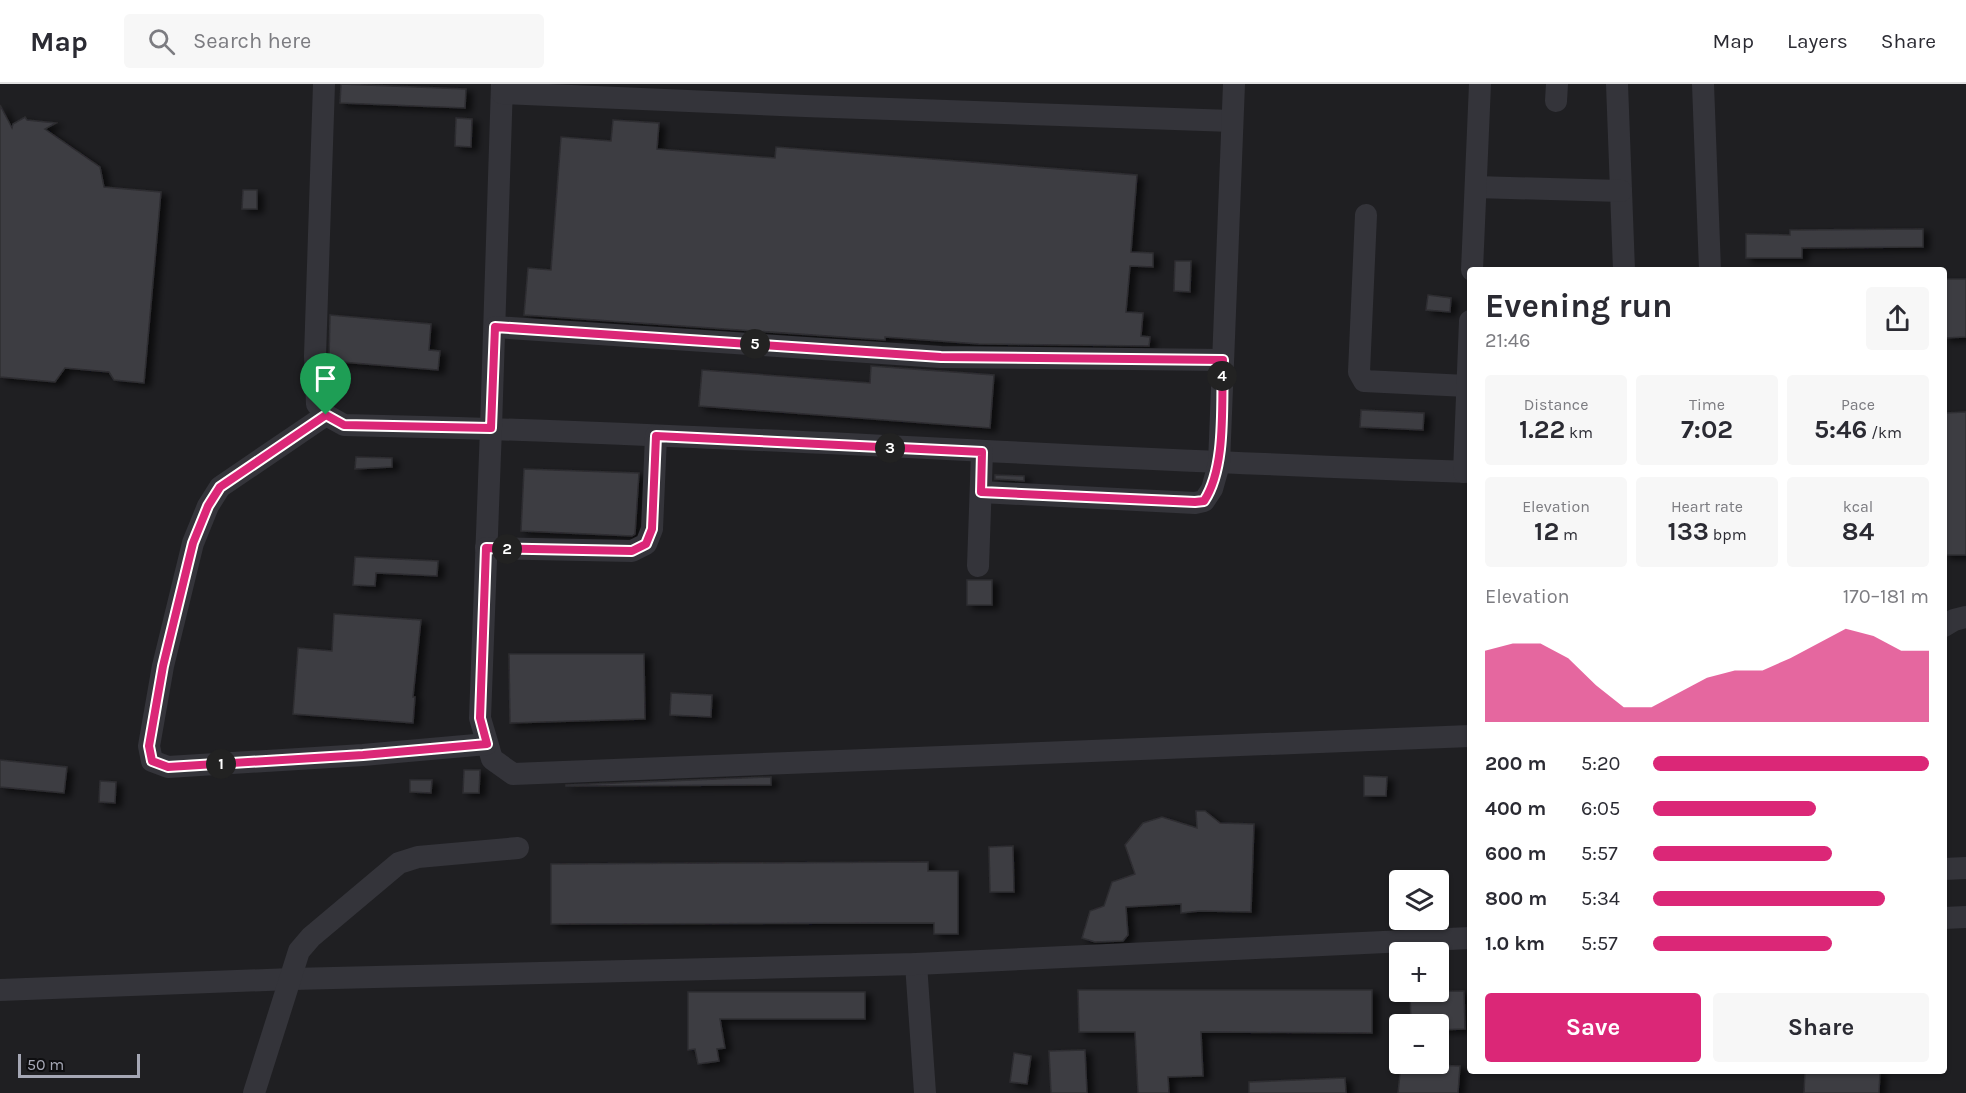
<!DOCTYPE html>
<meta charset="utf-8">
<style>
:root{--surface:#fff;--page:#f7f7f7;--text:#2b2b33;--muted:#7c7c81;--line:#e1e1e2;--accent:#db2777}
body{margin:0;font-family:Karla,sans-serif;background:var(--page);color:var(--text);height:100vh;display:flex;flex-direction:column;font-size:22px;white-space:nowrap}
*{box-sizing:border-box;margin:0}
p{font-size:20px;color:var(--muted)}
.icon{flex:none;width:33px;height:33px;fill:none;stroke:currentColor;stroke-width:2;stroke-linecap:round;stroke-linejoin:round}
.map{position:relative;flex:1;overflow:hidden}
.side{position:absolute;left:1467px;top:183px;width:480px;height:807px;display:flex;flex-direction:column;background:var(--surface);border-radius:6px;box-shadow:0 2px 4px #0004}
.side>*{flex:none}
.controls{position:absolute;left:1389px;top:786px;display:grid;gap:12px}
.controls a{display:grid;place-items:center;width:60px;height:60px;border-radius:6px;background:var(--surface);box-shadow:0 2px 4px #0004;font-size:30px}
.scale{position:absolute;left:18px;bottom:15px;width:122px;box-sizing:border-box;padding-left:6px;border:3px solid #a5a7b5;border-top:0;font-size:16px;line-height:21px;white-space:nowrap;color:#a5a7b5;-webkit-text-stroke:4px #0e0e10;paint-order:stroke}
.pin{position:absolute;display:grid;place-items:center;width:51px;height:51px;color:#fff;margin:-62px -26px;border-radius:50% 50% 50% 0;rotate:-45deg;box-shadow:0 0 6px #0007}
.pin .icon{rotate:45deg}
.km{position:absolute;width:30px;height:30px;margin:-15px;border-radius:50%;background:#222;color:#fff;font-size:16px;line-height:30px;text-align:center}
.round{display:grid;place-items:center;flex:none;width:63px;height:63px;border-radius:6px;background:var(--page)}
.headline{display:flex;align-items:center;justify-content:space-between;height:102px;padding:0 18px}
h1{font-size:33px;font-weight:700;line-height:45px}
.metrics{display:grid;grid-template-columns:repeat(3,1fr);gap:9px;height:102px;padding:6px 18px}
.metrics div{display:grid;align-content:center;border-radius:6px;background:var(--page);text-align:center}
.metrics b{font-size:26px;font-weight:700}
.metrics small{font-size:16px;font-weight:400}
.metrics p{font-size:16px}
.chart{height:168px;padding:12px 18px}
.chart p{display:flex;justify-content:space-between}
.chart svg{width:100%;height:108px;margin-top:6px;fill:var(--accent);opacity:.7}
.primary-button{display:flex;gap:12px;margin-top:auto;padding:12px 18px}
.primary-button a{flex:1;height:69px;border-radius:6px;background:var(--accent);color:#fff;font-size:24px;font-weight:700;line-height:69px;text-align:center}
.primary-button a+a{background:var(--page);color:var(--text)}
ul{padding:0 18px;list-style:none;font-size:20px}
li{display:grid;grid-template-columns:96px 72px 1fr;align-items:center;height:45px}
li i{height:15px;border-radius:8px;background:var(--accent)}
header{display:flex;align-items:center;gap:36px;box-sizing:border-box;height:84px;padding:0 30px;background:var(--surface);border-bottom:2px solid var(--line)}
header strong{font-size:28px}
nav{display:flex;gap:33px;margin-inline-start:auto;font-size:21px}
.search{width:420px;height:54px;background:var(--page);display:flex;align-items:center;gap:15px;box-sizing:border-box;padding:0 21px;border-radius:6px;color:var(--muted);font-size:22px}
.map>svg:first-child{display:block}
</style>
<header>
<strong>Map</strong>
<div class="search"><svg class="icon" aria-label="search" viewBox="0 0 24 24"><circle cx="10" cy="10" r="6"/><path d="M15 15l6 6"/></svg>Search here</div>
<nav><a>Map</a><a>Layers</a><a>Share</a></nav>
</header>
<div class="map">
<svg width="1966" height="1009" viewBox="0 0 1966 1009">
<defs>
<filter id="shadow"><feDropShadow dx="6" dy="3.5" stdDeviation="3" flood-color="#0009"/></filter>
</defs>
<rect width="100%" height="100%" fill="#131315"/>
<path fill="#1f1f22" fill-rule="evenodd" d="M0,0H1966V1009H0ZM1470,186H1944V987H1470ZM1400,796H1438V836H1400ZM1400,868H1438V908H1400ZM1400,940H1438V980H1400Z"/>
<g fill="#3d3d42" stroke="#2e2d31" stroke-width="1.5" filter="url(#shadow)">
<path d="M341,0L466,5L465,24L340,19Z"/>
<path d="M0,21L12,44L13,40L25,33L27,36L56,39L45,45L100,83L104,103L161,108L144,299L114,296L109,288L65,284L55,298L0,293Z"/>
<path d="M456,34L472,35L471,63L455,62Z"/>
<path d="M613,36L659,39L657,65L775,74L776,63L1137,91L1131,168L1153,169V183L1130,182L1126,228L1143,229L1141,252L1150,253L1149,262L979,260L885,253V256L524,231L528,184L551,186L561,53L611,57Z"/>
<path d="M243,106H257V125H242Z"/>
<path d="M1923,145V163L1802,164V174H1746V150L1790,151V146Z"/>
<path d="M1175,177H1191L1190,208L1174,207Z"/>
<path d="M1944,195H1966V253L1944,254Z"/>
<path d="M1428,211L1451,214L1450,228L1426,226Z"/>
<path d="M330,231L431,240L429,266L440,267L438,286L329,277Z"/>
<path d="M871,282L994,291L990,344L699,322L702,286L870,299Z"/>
<path d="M1361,326L1424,329L1423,346L1360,343Z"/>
<path d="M1966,328V471H1944V329Z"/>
<path d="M356,373L392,374V383L355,385Z"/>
<path d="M524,385L639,389L635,450L632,452L521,447Z"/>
<path d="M995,391L1024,392V397L995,395Z"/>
<path d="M355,473L438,477L437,492L376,489L375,502L353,501Z"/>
<rect x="967" y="496" width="25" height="25"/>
<path d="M334,530L421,536L413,613H415L413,639L293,630L298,564L332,567Z"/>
<path d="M509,570H644L645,635L510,639Z"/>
<path d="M671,609L712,611L711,633L670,631Z"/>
<path d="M0,676L67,683L64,709L0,703Z"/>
<path d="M464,686H480L479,709H463Z"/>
<path d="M1364,692L1387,693L1386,712H1364Z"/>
<path d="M771,693V701L566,702V701Z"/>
<path d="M410,696H432L431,709L410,708Z"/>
<path d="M100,697L116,698L115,719L99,718Z"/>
<path d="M1196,727H1205L1220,739L1254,740L1251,828L1200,827L1181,829V820L1126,823L1128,851L1123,857L1095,858L1082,854L1090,827L1104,822L1112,798L1135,790L1125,761L1143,739L1162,733L1197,744Z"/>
<path d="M1013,762L1014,808H990L989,763Z"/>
<path d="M928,778V787H958V850H934V839L551,840V780Z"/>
<path d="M1078,906H1372V949L1201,948L1203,992L1168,993L1169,1009H1138L1135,948H1079Z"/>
<path d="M1464,907L1465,945L1438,946V940H1411L1410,908Z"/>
<path d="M688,908H865V935H720L725,964L717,965L719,977L698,980L695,965L688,966Z"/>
<path d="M1085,966L1087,1009H1051L1049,967Z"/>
<path d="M1014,969L1031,972L1027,1000L1010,998Z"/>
<path d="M1401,980L1460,982L1458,1009H1398Z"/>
<path d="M1805,987H1880L1879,1009H1804Z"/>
<path d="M1345,994L1346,1009H1249V998Z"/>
</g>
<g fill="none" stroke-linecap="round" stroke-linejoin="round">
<g stroke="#34343a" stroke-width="22">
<path d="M324,0L315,272L317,320L326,331L344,341C719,349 1094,376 1470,388"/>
<path d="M502,0L491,344L480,634L492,675L513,690L1470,652"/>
<path d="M1617,0L1624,186"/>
<path d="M1703,0L1710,186"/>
<path d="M502,9L805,22L1232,37"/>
<path d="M1556,17L1557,0"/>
<path d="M1476,103L1621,107"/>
<path d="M1366,131L1359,288L1364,297L1467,302"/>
<path d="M1472,186L1480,0"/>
<path d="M495,243L941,273L1223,276"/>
<path d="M326,331L220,403L208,422L193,459L163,582L149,662L152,677L168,683L363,671L487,660"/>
<path d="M1464,388L1470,237"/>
<path d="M981,408L1195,419L1204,417L1212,405L1219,380L1234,0"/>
<path d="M486,464L632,467L646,460L652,445L656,352"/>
<path d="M978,482L982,368"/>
<path d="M1944,542L1954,536L1966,533"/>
<path d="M1944,785L1966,784"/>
<path d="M1944,834L1966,833"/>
<path d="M916,880L925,1009"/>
<path d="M0,906L292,895L916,880L1470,854"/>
<path d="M254,1009L299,867L311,853L399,779L418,773L518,764"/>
</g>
</g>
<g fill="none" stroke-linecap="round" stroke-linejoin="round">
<g stroke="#fff" stroke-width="12">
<path id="route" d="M495,243L941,273L1223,276C1221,318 1227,382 1204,417L1195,418L981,408L982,368L656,352L652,445L646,460L632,467L486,464L480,634L487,660L363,671L168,683L152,677L149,662L163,582L193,459L208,422L220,403L326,331L344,341L491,344Z"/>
</g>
<use href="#route" stroke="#db2777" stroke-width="8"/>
</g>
</svg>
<div class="controls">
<a><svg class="icon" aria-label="layers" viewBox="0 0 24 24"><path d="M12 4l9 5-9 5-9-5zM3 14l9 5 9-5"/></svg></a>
<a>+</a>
<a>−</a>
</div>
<div class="scale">50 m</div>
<div class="pin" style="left:326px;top:331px;background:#1e9e55"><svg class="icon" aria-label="arrive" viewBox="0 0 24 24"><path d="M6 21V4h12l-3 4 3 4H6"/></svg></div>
<b class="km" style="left:221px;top:680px">1</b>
<b class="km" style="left:507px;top:465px">2</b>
<b class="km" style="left:890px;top:364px">3</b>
<b class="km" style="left:1222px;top:292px">4</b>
<b class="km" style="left:755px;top:260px">5</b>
<section class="side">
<div class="headline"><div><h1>Evening run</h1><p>21:46</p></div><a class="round"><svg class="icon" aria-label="share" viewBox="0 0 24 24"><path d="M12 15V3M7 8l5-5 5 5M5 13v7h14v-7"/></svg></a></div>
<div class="metrics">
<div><p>Distance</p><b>1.22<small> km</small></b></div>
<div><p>Time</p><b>7:02</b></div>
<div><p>Pace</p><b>5:46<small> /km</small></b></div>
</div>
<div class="metrics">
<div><p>Elevation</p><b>12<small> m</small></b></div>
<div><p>Heart rate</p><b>133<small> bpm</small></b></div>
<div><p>kcal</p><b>84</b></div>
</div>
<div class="chart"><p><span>Elevation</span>170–181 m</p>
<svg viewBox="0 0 160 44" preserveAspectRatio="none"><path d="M0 44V15L10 12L20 12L30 18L40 29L50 38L60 38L70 32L80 26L90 23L100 23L110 18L120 12L130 6L140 9L150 15L160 15V44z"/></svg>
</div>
<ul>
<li><b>200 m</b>5:20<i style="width:100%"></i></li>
<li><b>400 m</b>6:05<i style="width:59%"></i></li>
<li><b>600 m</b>5:57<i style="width:65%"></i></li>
<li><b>800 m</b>5:34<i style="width:84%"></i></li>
<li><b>1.0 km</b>5:57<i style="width:65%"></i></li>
</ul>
<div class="primary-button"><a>Save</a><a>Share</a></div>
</section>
</div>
